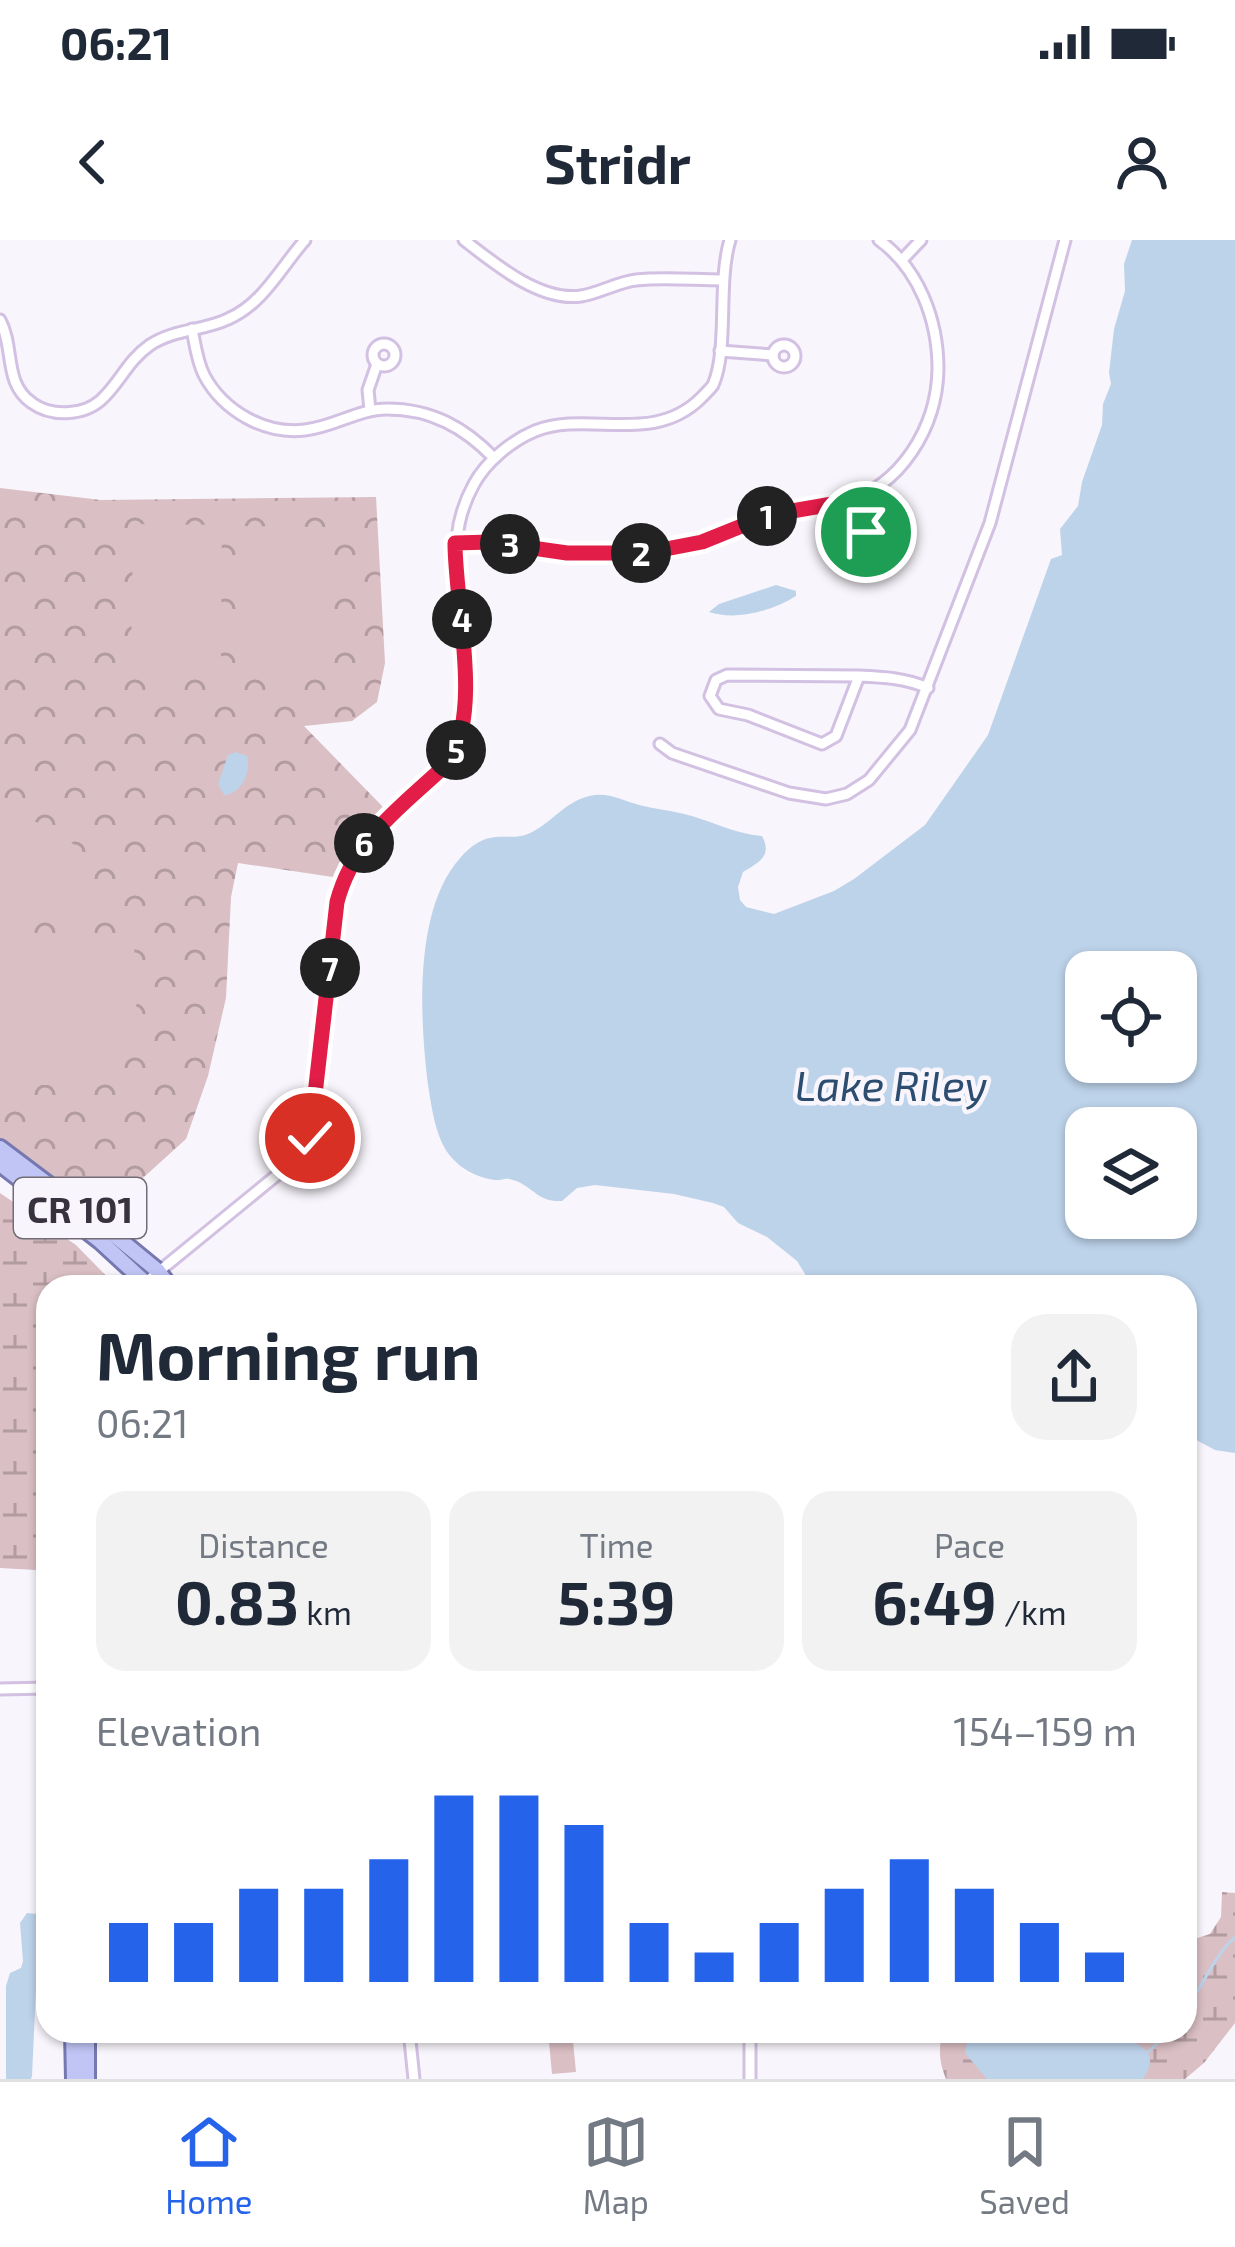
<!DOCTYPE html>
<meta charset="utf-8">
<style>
:root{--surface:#fff;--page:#f2f2f3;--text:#1f2937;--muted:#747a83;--line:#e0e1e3;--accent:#2563eb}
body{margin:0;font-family:"Exo 2",sans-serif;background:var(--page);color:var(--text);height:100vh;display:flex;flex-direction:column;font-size:45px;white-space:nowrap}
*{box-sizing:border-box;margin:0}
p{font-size:39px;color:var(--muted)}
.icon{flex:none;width:66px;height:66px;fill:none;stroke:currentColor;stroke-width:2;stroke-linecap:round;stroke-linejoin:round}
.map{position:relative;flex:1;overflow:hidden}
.details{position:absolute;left:36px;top:1035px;width:1161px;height:768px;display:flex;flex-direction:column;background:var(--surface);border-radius:36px;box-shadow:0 3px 9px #0004}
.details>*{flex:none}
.fabs{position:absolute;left:1065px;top:711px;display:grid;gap:24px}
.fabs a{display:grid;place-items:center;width:132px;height:132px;border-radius:24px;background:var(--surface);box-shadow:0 3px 9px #0004;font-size:60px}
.pin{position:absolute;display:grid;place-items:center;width:102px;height:102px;color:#fff;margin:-51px;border:6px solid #fff;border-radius:50%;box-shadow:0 3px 12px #0007}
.km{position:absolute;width:60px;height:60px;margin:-30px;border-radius:50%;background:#222;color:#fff;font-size:33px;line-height:60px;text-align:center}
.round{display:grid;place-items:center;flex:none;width:126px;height:126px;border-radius:36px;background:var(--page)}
.overview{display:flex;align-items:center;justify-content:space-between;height:204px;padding:0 60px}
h1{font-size:66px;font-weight:700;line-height:90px}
.stats{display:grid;grid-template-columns:repeat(3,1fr);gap:18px;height:204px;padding:12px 60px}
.stats div{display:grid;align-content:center;border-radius:30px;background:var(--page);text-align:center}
.stats b{font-size:60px;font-weight:700}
.stats small{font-size:33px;font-weight:400}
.stats p{font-size:33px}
.chart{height:336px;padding:24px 60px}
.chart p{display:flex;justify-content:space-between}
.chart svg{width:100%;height:216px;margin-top:12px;stroke:var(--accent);stroke-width:6}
.status{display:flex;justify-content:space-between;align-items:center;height:84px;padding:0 60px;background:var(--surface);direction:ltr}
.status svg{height:33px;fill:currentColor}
header{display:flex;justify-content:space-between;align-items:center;height:156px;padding:0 60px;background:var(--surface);font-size:54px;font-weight:700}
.tab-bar{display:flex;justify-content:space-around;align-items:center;height:168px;border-top:3px solid var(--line);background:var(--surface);font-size:33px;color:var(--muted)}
.tab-bar a{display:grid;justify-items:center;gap:6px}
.tab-bar .active{color:var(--accent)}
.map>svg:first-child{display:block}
</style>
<div class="status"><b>06:21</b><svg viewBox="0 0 49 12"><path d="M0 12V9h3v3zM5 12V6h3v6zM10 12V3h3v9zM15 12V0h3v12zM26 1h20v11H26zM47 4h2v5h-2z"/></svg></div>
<header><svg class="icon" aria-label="back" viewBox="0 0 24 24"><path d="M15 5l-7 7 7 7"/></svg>Stridr<svg class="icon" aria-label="person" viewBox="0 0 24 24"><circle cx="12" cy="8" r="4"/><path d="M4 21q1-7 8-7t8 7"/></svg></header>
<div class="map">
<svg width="1235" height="1839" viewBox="0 0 1235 1839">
<defs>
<pattern id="wetland-marsh" width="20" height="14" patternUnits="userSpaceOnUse" patternTransform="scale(3)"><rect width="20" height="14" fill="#dabfc4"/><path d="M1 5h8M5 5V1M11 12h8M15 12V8" fill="none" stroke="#b29ca1"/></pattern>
<pattern id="park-crowns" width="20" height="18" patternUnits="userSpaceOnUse" patternTransform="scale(3)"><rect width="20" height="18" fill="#dabfc4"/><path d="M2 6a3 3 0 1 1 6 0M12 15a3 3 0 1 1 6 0" fill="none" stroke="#b29ca1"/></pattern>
</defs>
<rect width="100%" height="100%" fill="#f9f5fc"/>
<g fill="url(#wetland-marsh)">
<path d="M0,953L76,1005L117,1047H48V1327L36,1330L0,1328Z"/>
<path d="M1222,1652L1235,1653V1783L1204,1823L1185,1839H946C939,1822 938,1809 943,1791H1185V1702L1210,1694L1221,1677Z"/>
</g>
<path fill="url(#park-crowns)" d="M0,248L101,260L376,257L385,423L377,462L352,481L304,486L383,567L353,598L333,637L238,623L231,657L226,758L208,836L186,899L102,975L0,899Z"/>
<g fill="#dabfc4">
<path d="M133,284L222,285L221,427L131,426Z"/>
<path d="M237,286L328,287L327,430L235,427Z"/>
<path d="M2,577C63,578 98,615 100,676H9L1,667Z"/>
<path d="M10,708L134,709C153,806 98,863 1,840V717Z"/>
<path d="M548,1791H572L576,1832L552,1834Z"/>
</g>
<g fill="#bdd3ea" fill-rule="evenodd">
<path d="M1132,0H1235V1213L1215,1210L1185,1194V1047H813L797,1021L767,997L738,983L724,967L713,963L674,954L595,945L577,948L562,961C536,962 535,947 513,940C504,937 505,940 495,940C483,939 464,931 455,921C436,904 432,869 428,845C420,780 413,669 461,617C492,583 508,606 534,591C554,580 569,558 595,555C609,553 625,561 639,565C654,569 669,570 684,574C710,580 734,594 762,596C773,616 758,623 743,632L738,647L740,660L746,667L774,674L834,651L854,639L925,585L988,495L1051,319L1062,315L1060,289L1078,266L1082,242L1102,185L1103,164L1111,144L1109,133L1114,89L1125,51L1124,24ZM1086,732H1176V822H1086ZM1086,888H1176V978H1086Z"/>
<path d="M776,345L796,351V356C772,371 736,381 709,372L719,364Z"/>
<path d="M236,512L247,516C252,532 241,554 224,555L218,544L228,515Z"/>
<path d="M27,1673L37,1674L39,1682L32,1836L31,1839H6V1746L10,1733L21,1728L23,1721L20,1683Z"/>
<path d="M1099,1791C1124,1800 1167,1804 1143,1839H987L965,1813L967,1801L975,1792Z"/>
</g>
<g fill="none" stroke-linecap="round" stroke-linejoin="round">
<g stroke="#bdd3ea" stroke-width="3">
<path d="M1185,1771C1203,1746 1213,1717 1235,1697"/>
<path d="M1148,1812L1170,1791"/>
</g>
<g stroke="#d2c1e2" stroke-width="15">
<g id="street">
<path d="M464,0C495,24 540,62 581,56C600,53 618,42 636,40C664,37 694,40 722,40"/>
<path d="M902,20L921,0"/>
<path d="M0,80C15,108 3,143 32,163C51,177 83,176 101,160C120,143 127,121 150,105C174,89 203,91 228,79C263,64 281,27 305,0"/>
<path d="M192,89C195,104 197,121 204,135C223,171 265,195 305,190C334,187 358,169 387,169C431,169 464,187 494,218"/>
<circle cx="384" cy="115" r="11"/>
<circle cx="784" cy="116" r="11"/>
<path d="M720,111L773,115"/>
<path d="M370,170L368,150L377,124"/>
<path d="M857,257L869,289"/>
<circle cx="875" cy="301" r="13"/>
<path d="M455,303C518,301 576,316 639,313C688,311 726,288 771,275C794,268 820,268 843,262C902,247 937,186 938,129C938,80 919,29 879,0"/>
<path d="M859,436L836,496L822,504L748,475L719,469L710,456L716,440L727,435L859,436C883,437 905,438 928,448"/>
<path d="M660,504L672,513L789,553L826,559L847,554L869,540L910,490L990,283L1065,0"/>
<path d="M146,1042L294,921L304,911L309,898L337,662C354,597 403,565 450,521C466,494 465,464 464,432C462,408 464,383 461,359C456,315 451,286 474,244C486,222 511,201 535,191C588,170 653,206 701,158C704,155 711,148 713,145C729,109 717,43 730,0"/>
<path d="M0,1449L48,1448"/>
<path d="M360,1791L410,1796"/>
<path d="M409,1791L414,1839"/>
<path d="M750,1839V1791"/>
</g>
</g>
<g stroke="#7678b0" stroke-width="20">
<g id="primary">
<path d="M0,908L102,985L158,1031L170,1047"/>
<path d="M0,924L100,1001L150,1047"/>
<path d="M73,1791L74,1839"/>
<path d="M87,1791V1839"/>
</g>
</g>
<use href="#street" stroke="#fff" stroke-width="9"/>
<use href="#primary" stroke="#c1c5f5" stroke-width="14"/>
</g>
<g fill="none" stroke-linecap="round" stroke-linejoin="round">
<g stroke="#fff" stroke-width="24">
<path id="route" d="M310,898L337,662C354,597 404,565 450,521C482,466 455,365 455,303L491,302L567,313H645L702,302L769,275L844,262L857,257L869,289L866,292"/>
</g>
<use href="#route" stroke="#e11d48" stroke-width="15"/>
</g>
<g text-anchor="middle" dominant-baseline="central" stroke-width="9" stroke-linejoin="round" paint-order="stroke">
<rect fill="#f9f5fc" stroke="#726c77" stroke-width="3" x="14" y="938" width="132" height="60" rx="9"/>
<g font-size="36" font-weight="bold" fill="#38313e">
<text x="80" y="968">CR 101</text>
</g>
<g font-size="42" font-style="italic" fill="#2c4d70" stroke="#f9f5fc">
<text x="891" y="844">Lake Riley</text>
</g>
</g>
</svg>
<div class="fabs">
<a><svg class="icon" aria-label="locate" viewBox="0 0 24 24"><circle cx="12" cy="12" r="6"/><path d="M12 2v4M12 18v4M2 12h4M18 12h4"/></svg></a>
<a><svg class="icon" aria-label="layers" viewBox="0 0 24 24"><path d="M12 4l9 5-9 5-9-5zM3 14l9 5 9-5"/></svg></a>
</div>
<div class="pin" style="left:866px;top:292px;background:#1e9e55"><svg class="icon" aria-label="arrive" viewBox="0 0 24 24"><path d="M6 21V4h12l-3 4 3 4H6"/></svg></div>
<div class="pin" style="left:310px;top:898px;background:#d93025"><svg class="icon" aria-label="check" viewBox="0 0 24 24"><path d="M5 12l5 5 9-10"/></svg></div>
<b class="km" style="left:767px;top:276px">1</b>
<b class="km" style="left:641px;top:313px">2</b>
<b class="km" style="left:510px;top:304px">3</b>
<b class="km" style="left:462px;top:379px">4</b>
<b class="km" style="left:456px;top:510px">5</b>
<b class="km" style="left:364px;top:603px">6</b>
<b class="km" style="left:330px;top:728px">7</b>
<section class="details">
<div class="overview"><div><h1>Morning run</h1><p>06:21</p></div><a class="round"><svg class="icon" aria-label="share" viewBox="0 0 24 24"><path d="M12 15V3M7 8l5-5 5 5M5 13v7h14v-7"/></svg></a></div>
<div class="stats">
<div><p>Distance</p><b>0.83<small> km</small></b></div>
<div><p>Time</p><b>5:39</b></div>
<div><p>Pace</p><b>6:49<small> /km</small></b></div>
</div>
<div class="chart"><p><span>Elevation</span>154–159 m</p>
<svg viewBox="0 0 160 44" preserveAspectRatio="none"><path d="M5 44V32M15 44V32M25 44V25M35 44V25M45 44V19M55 44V6M65 44V6M75 44V12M85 44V32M95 44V38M105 44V32M115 44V25M125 44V19M135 44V25M145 44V32M155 44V38"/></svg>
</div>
</section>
</div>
<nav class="tab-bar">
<a class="active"><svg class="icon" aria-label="home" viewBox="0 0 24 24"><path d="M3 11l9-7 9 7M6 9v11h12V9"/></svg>Home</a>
<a><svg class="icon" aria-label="map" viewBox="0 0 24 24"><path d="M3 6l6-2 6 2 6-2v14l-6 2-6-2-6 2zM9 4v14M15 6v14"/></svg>Map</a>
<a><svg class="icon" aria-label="saved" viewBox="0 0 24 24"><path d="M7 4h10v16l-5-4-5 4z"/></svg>Saved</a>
</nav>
